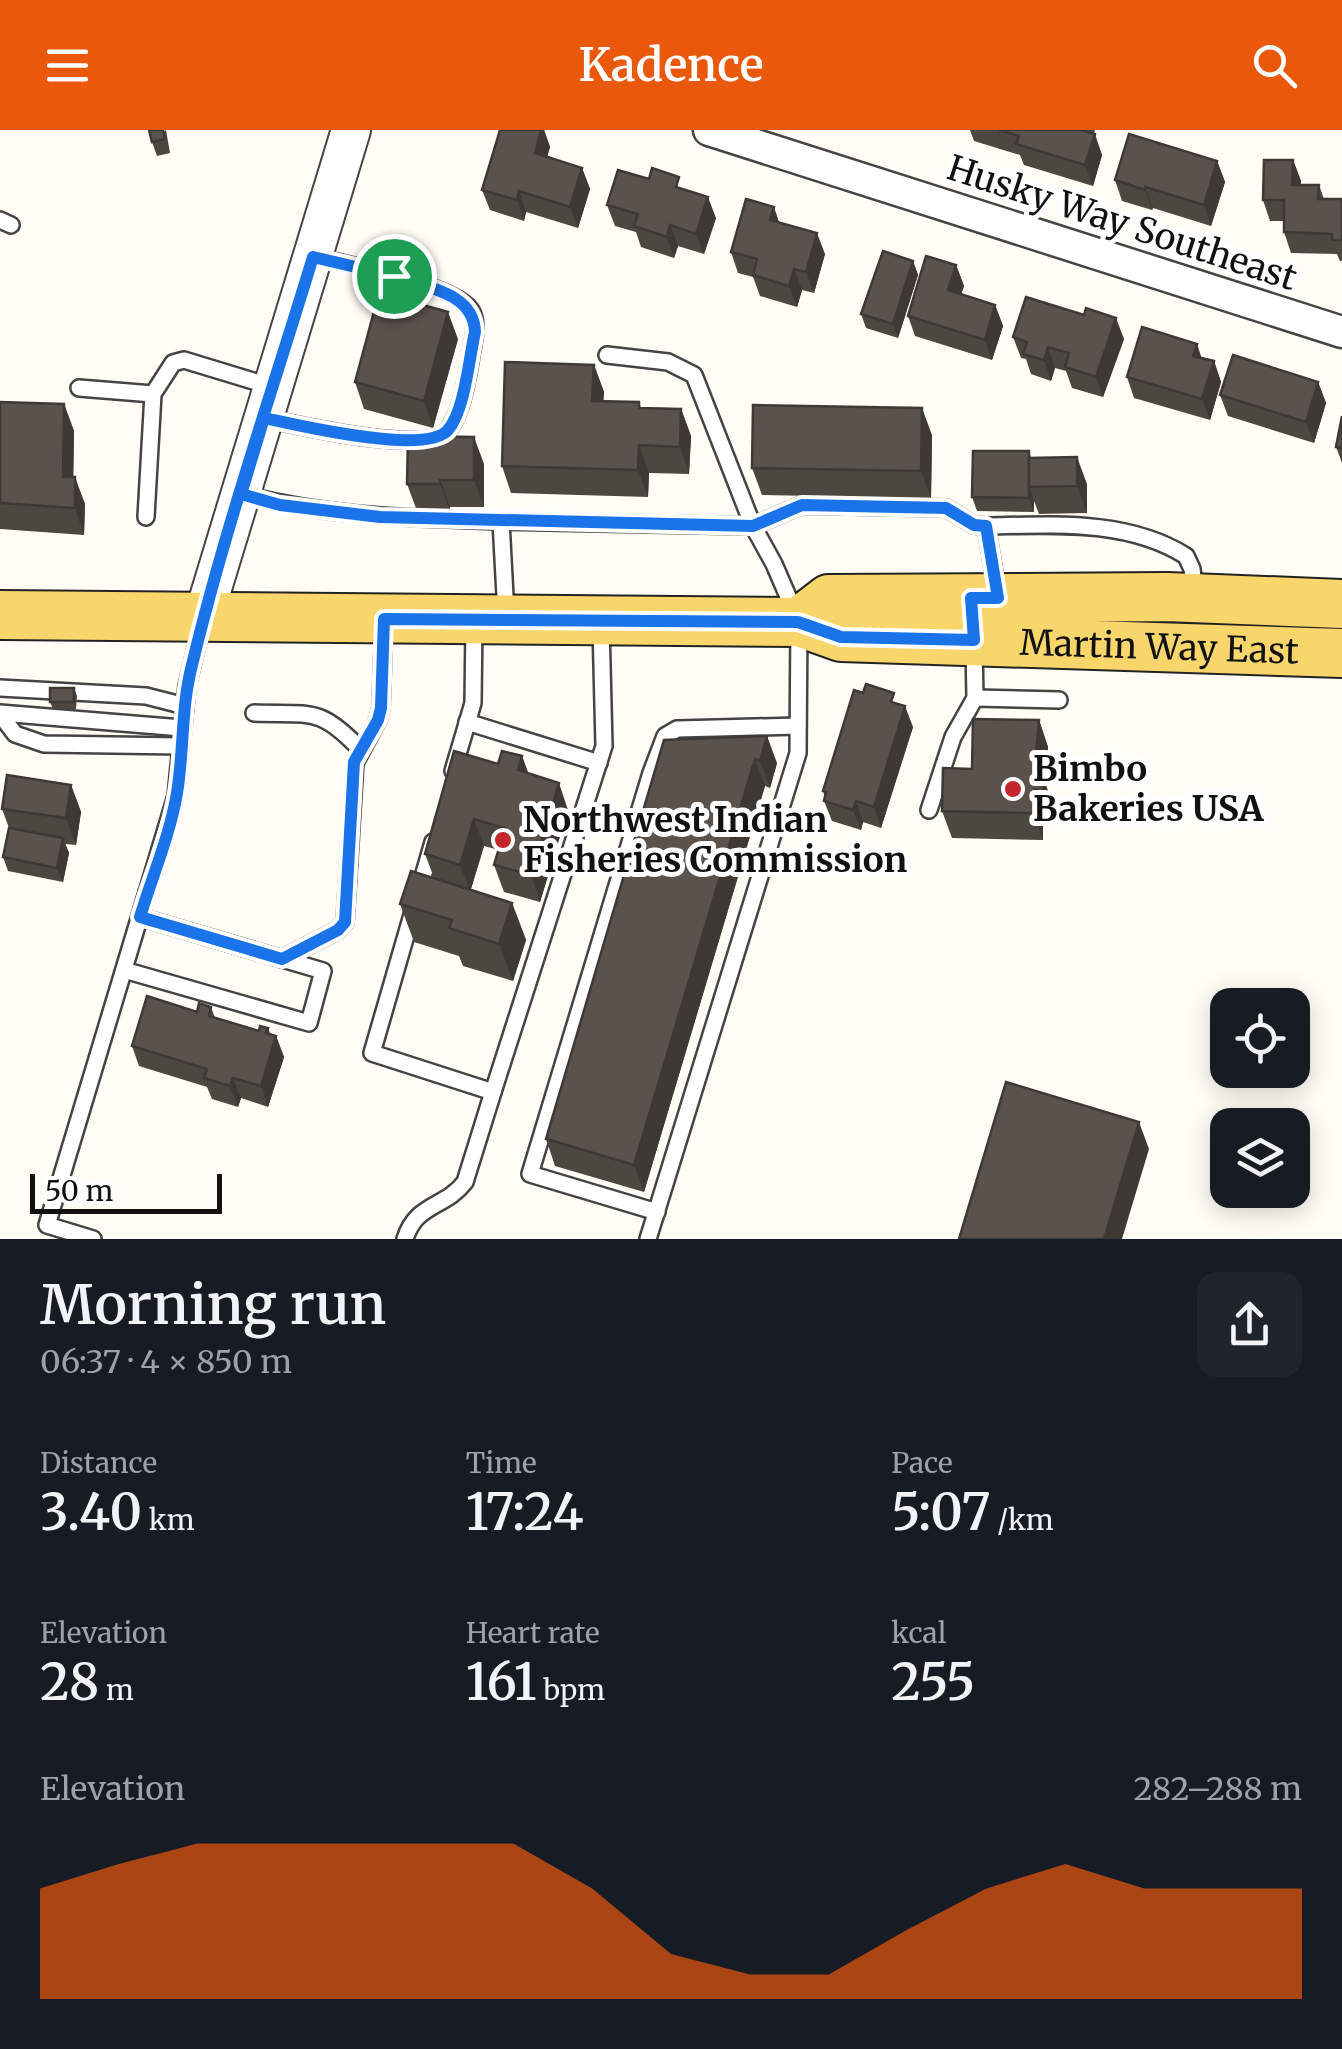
<!DOCTYPE html>
<meta charset="utf-8">
<style>
:root{--surface:#171b24;--page:#20242c;--text:#f1f3f6;--muted:#9ea1a6;--accent:#ea580c}
body{margin:0;font-family:Merriweather,serif;background:var(--page);color:var(--text);height:100vh;display:flex;flex-direction:column;font-size:38px;white-space:nowrap}
*{box-sizing:border-box;margin:0}
p{font-size:32px;color:var(--muted)}
.icon{flex:none;width:55px;height:55px;fill:none;stroke:currentColor;stroke-width:2;stroke-linecap:round;stroke-linejoin:round}
.map{position:relative;height:1109px;overflow:hidden}
.drawer{display:flex;flex-direction:column;background:var(--surface);flex:1}
.drawer>*{flex:none}
.fabs{position:absolute;left:1210px;top:858px;display:grid;gap:20px}
.fabs a{display:grid;place-items:center;width:100px;height:100px;border-radius:20px;background:var(--surface);box-shadow:0 5px 25px #0003;font-size:50px}
.scale{position:absolute;left:30px;bottom:25px;width:192px;box-sizing:border-box;padding-left:10px;border:5px solid #111;border-top:0;font-size:28px;line-height:35px;white-space:nowrap;color:#111;-webkit-text-stroke:8px #fff;paint-order:stroke}
.pin{position:absolute;display:grid;place-items:center;width:85px;height:85px;color:#fff;margin:-42px;border:5px solid #fff;border-radius:50%;box-shadow:0 2px 10px #0007}
.round{display:grid;place-items:center;flex:none;width:105px;height:105px;border-radius:20px;background:var(--page)}
.headline{display:flex;align-items:center;justify-content:space-between;height:170px;padding:0 40px}
h1{font-size:55px;font-weight:600;line-height:75px}
.figures{display:grid;grid-template-columns:repeat(3,1fr);gap:15px;height:170px;padding:10px 40px}
.figures div{display:grid;align-content:center}
.figures b{font-size:50px;font-weight:600}
.figures small{font-size:28px;font-weight:400}
.figures p{font-size:28px}
.chart{height:280px;padding:20px 40px}
.chart p{display:flex;justify-content:space-between}
.chart svg{width:100%;height:180px;margin-top:10px;fill:var(--accent);opacity:.7}
header{display:flex;justify-content:space-between;align-items:center;height:130px;padding:0 40px;background:var(--accent);color:#fff;font-size:45px;font-weight:600}
.map>svg:first-child{display:block}
</style>
<header><svg class="icon" aria-label="menu" viewBox="0 0 24 24"><path d="M4 6h16M4 12h16M4 18h16"/></svg>Kadence<svg class="icon" aria-label="search" viewBox="0 0 24 24"><circle cx="10" cy="10" r="6"/><path d="M15 15l6 6"/></svg></header>
<div class="map">
<svg width="1342" height="1109" viewBox="0 0 1342 1109">
<rect width="100%" height="100%" fill="#fffdf5"/>
<g fill="none" stroke-linecap="round" stroke-linejoin="round">
<g stroke="#444" stroke-width="20">
<g id="service">
<path d="M0,90L11,95"/>
<path d="M607,225L668,232L694,245L753,396L774,434L799,492L798,623L648,1109"/>
<path d="M79,258L153,264"/>
<path d="M264,288C297,295 426,326 448,300C465,280 470,227 475,202C475,194 475,186 470,179C453,155 346,135 315,127"/>
<path d="M241,364C326,387 413,388 501,391L506,485"/>
<path d="M146,387L153,264L173,233L184,230L273,257"/>
<path d="M501,391L753,396L802,375L946,378L974,395L986,396L997,461"/>
<path d="M986,396C1053,395 1127,389 1186,426L1192,439L1195,463"/>
<path d="M0,558L146,566L185,576"/>
<path d="M975,568L1059,570"/>
<path d="M0,583L182,598"/>
<path d="M254,583C311,585 319,576 360,619"/>
<path d="M0,584L15,604L44,614L181,616"/>
<path d="M467,592L599,633"/>
<path d="M453,641L473,573L474,492"/>
<path d="M929,680L953,607L975,568L974,517"/>
<path d="M433,712L372,923L493,962L604,616L601,495"/>
<path d="M282,829L338,800L345,792L355,633L378,590L381,578L384,491"/>
<path d="M124,840L309,893L323,841L140,787"/>
<path d="M657,1082L530,1044L651,643L665,606L677,599L798,596"/>
<path d="M93,1109L47,1095L176,666L187,556L202,494"/>
<path d="M405,1109C416,1073 445,1078 465,1052L493,962"/>
</g>
</g>
<g stroke="#444" stroke-width="35">
<path id="minor" d="M709,0L1342,202"/>
</g>
<g stroke="#444" stroke-width="42">
<path id="tertiary" d="M203,488L351,0"/>
</g>
<g stroke="#222" stroke-width="52">
<g id="primary">
<path id="s1" d="M0,485L799,492L841,507L1342,523"/>
<path d="M799,492L829,469L1167,467L1342,474"/>
</g>
</g>
<use href="#service" stroke="#fff" stroke-width="15"/>
<use href="#minor" stroke="#fff" stroke-width="30"/>
<use href="#tertiary" stroke="#fff" stroke-width="38"/>
<use href="#primary" stroke="#f9d66b" stroke-width="48"/>
</g>
<g fill="#4d4742">
<path d="M166,0L170,23L157,26L152,12Z"/>
<path d="M500,0H544L550,17L547,27L582,38L590,59L578,98L526,82L524,91L490,80L482,60Z"/>
<path d="M970,0H1095L1094,4L1102,25L1093,56L1024,35L1020,25L974,11Z"/>
<path d="M1293,30L1301,51L1300,55H1319L1324,69H1342V131H1340L1337,124L1291,123L1284,102V91H1270L1263,70Z"/>
<path d="M1217,31L1225,52L1211,96L1153,78L1152,80L1122,71L1115,50Z"/>
<path d="M684,60L716,88L704,124L678,116L674,128L641,117L636,102L615,96L607,75Z"/>
<path d="M779,93L825,124L814,163L802,160L797,177L760,166L753,147L738,143L731,122Z"/>
<path d="M913,131L918,145L898,208L866,198L861,184Z"/>
<path d="M956,135L964,156L961,164L995,175L1003,196L992,230L915,206L908,186Z"/>
<path d="M1013,207L1124,209L1103,267L1072,258L1066,241L1055,238L1051,251L1031,244L1026,229L1021,228Z"/>
<path d="M458,209L433,298L364,279L355,252Z"/>
<path d="M1202,228L1214,231L1221,252L1210,290L1134,268L1127,247Z"/>
<path d="M594,235L604,262L603,271L639,272L641,278L681,279L691,306L689,344L649,343L648,367L511,363L502,336Z"/>
<path d="M1318,252L1326,273L1314,313L1228,286L1220,265Z"/>
<path d="M0,272L64,274L74,301L73,347L85,374L84,405L0,399Z"/>
<path d="M1342,286V333L1336,317Z"/>
<path d="M932,305L931,368L762,365L752,338Z"/>
<path d="M1029,321L1031,328L1087,354V383L1039,384L1034,371V382L977,381L972,367Z"/>
<path d="M484,334V377H450V381H417L407,354Z"/>
<path d="M74,558L77,566L76,579H53L50,572Z"/>
<path d="M898,574L913,597L881,698L863,692L861,700L832,691L824,671L825,668L823,661Z"/>
<path d="M1039,590L1048,617L1045,653L1053,674V688H1043V710L952,708L942,681L972,639Z"/>
<path d="M664,610L777,633L770,658L765,656L644,1062L555,1036L546,1009Z"/>
<path d="M522,626L528,643L568,680L540,772L504,762L494,735L499,720L484,716L471,759L512,773L526,810L513,851L463,836L459,826L414,812L400,774L434,748L425,724L498,634Z"/>
<path d="M71,655L81,682L76,715L65,714L69,723L63,752L8,741L3,727L9,698L2,679Z"/>
<path d="M211,877L215,888L276,906L284,927L268,977L241,968L238,977L212,969L207,957L139,936L132,916L197,882Z"/>
</g>
<g fill="#3f3936">
<path d="M541,0H544L550,17L542,44L535,23Z"/>
<path d="M1095,4L1102,25L1093,56L1085,35Z"/>
<path d="M1293,30L1301,51L1300,76L1292,55Z"/>
<path d="M1217,31L1225,52L1211,96L1204,75Z"/>
<path d="M582,38L590,59L578,98L570,77Z"/>
<path d="M1145,57L1153,78L1152,80L1145,60Z"/>
<path d="M519,61L526,82L524,91L517,70Z"/>
<path d="M708,67L716,88L704,124L696,104Z"/>
<path d="M774,77L781,98L770,90Z"/>
<path d="M670,95L678,116L674,128L667,107Z"/>
<path d="M817,103L825,124L814,163L806,142Z"/>
<path d="M913,131L918,145L898,208L893,194Z"/>
<path d="M956,135L964,156L956,181L948,160Z"/>
<path d="M794,139L802,160L797,177L789,156Z"/>
<path d="M995,175L1003,196L992,230L985,210Z"/>
<path d="M448,182L458,209L433,298L424,271Z"/>
<path d="M1116,188L1124,209L1103,267L1096,247Z"/>
<path d="M1197,214L1204,235L1193,226Z"/>
<path d="M1048,217L1055,238L1051,251L1044,230Z"/>
<path d="M1214,231L1221,252L1210,290L1202,269Z"/>
<path d="M594,235L604,262L602,298L592,271Z"/>
<path d="M1318,252L1326,273L1314,313L1306,292Z"/>
<path d="M64,274L74,301L73,374L63,347Z"/>
<path d="M922,278L932,305L931,368L921,341Z"/>
<path d="M681,279L691,306L689,344L680,317Z"/>
<path d="M474,307L484,334V377L474,350Z"/>
<path d="M639,315L649,343L648,367L638,340Z"/>
<path d="M1077,327L1087,354V383L1077,356Z"/>
<path d="M75,347L85,374L84,405L75,378Z"/>
<path d="M440,350L450,377V381L440,354Z"/>
<path d="M1029,357L1034,371V382L1029,368Z"/>
<path d="M905,576L913,597L881,698L874,677Z"/>
<path d="M1039,590L1048,617L1045,653L1053,674V688L1043,661L1034,647Z"/>
<path d="M767,606L777,633L770,658L760,631Z"/>
<path d="M522,626L532,653L518,640Z"/>
<path d="M755,629L765,656L644,1062L634,1035Z"/>
<path d="M559,653L568,680L540,772L531,745Z"/>
<path d="M71,655L81,682L76,715L66,688Z"/>
<path d="M1034,660L1043,688V710L1033,683Z"/>
<path d="M856,671L863,692L861,700L853,680Z"/>
<path d="M474,689L484,716L470,762L460,735Z"/>
<path d="M63,708L69,723L63,752L57,738Z"/>
<path d="M512,773L526,810L513,851L499,814Z"/>
<path d="M268,898L274,914L276,906L284,927L268,977L261,956Z"/>
<path d="M233,948L241,968L238,977L230,956Z"/>
<path d="M1139,992L1149,1019L1122,1109H1104Z"/>
</g>
<g fill="#5a524d" stroke="#3f3936" stroke-width="2.5">
<path d="M149,0H163L165,9L152,12Z"/>
<path d="M500,0H541L535,23L582,38L570,77L519,61L517,70L482,60Z"/>
<path d="M999,0H1081L1095,4L1085,35L1016,14L1019,6Z"/>
<path d="M1129,4L1217,31L1204,75L1145,57V60L1115,50Z"/>
<path d="M1264,30H1293L1292,55H1319L1318,69H1342V110H1332V104L1284,102V70H1263Z"/>
<path d="M652,38L679,47L676,57L708,67L696,104L670,95L667,107L634,96L638,84L607,75L618,40L649,49Z"/>
<path d="M746,69L774,77L770,90L817,103L806,142L794,139L789,156L753,145L757,129L731,122Z"/>
<path d="M883,121L913,131L893,194L861,184Z"/>
<path d="M926,126L956,135L948,160L995,175L985,210L908,186Z"/>
<path d="M379,163L448,182L424,271L355,252Z"/>
<path d="M1026,167L1084,185L1086,178L1116,188L1096,247L1065,237L1069,223L1048,217L1044,230L1023,224L1027,212L1013,207Z"/>
<path d="M1142,197L1197,214L1193,226L1214,231L1202,269L1127,247Z"/>
<path d="M1233,225L1318,252L1306,292L1220,265Z"/>
<path d="M505,232L594,235L592,271L639,272V278L681,279L680,317L639,315L638,340L502,336Z"/>
<path d="M0,272L64,274L63,347H75V378L0,373Z"/>
<path d="M753,275L922,278L921,341L752,338Z"/>
<path d="M1342,286V318L1336,317Z"/>
<path d="M408,306L474,307V350H440V354H407Z"/>
<path d="M973,321H1029V368L972,367Z"/>
<path d="M1077,327V356L1029,357V328Z"/>
<path d="M866,554L894,563L891,572L905,576L874,677L856,671L853,680L824,671L826,662L823,661L854,560L863,563Z"/>
<rect x="50" y="558" width="24" height="14"/>
<path d="M973,589L1039,590L1034,647H1043V661L1034,660L1033,683L942,681L943,638L972,639Z"/>
<path d="M767,606L760,631L755,629L634,1035L546,1009L664,610Z"/>
<path d="M454,621L498,634L502,621L522,626L518,640L559,653L531,745L494,735L505,698L474,689L460,735L425,724Z"/>
<path d="M7,645L71,655L66,688L2,679Z"/>
<path d="M9,698L63,708L57,738L3,727Z"/>
<path d="M411,741L512,773L499,814L449,798L452,790L400,774Z"/>
<path d="M147,866L197,882L199,873L211,877L209,886L259,901L260,896L268,898L266,903L276,906L261,956L233,948L230,956L204,948L207,939L132,916Z"/>
<path d="M1006,952L1139,992L1104,1109H959Z"/>
</g>
<g fill="none" stroke-linecap="round" stroke-linejoin="round">
<g stroke="#fff" stroke-width="20">
<path id="route" d="M394,146L313,127C272,262 225,398 192,535C181,577 184,621 177,663C170,705 152,747 140,787L282,829L338,800L345,792L354,632L378,590L381,578L384,489L798,492L841,507L974,510L971,468H998L986,396L974,395L946,378L802,375L753,396L380,387L280,375L241,364L264,288C297,295 425,326 448,300C465,280 469,228 475,202C474,162 424,157 394,146"/>
</g>
<use href="#route" stroke="#1a73e8" stroke-width="12"/>
</g>
<g fill="#c4262e" stroke="#fff" stroke-width="4">
<circle cx="1013" cy="659" r="10"/>
<circle cx="503" cy="710" r="10"/>
</g>
<g text-anchor="middle" dominant-baseline="central" stroke-width="10" stroke-linejoin="round" paint-order="stroke">
<g font-size="35" fill="#111" stroke="#fff">
<text transform="translate(1122 93) rotate(18)">Husky Way Southeast</text>
<text stroke="none"><textPath href="#s1" startOffset="1162">Martin Way East</textPath></text>
</g>
<g font-size="35" font-weight="bold" fill="#111" stroke="#fff" text-anchor="start">
<text x="1033" y="639">Bimbo<tspan x="1033" dy="40">Bakeries USA</tspan></text>
<text x="523" y="690">Northwest Indian<tspan x="523" dy="40">Fisheries Commission</tspan></text>
</g>
</g>
</svg>
<div class="fabs">
<a><svg class="icon" aria-label="locate" viewBox="0 0 24 24"><circle cx="12" cy="12" r="6"/><path d="M12 2v4M12 18v4M2 12h4M18 12h4"/></svg></a>
<a><svg class="icon" aria-label="layers" viewBox="0 0 24 24"><path d="M12 4l9 5-9 5-9-5zM3 14l9 5 9-5"/></svg></a>
</div>
<div class="scale">50 m</div>
<div class="pin" style="left:394px;top:146px;background:#1e9e55"><svg class="icon" aria-label="arrive" viewBox="0 0 24 24"><path d="M6 21V4h12l-3 4 3 4H6"/></svg></div>
</div>
<section class="drawer">
<div class="headline"><div><h1>Morning run</h1><p>06:37 · 4 × 850 m</p></div><a class="round"><svg class="icon" aria-label="share" viewBox="0 0 24 24"><path d="M12 15V3M7 8l5-5 5 5M5 13v7h14v-7"/></svg></a></div>
<div class="figures">
<div><p>Distance</p><b>3.40<small> km</small></b></div>
<div><p>Time</p><b>17:24</b></div>
<div><p>Pace</p><b>5:07<small> /km</small></b></div>
</div>
<div class="figures">
<div><p>Elevation</p><b>28<small> m</small></b></div>
<div><p>Heart rate</p><b>161<small> bpm</small></b></div>
<div><p>kcal</p><b>255</b></div>
</div>
<div class="chart"><p><span>Elevation</span>282–288 m</p>
<svg viewBox="0 0 160 44" preserveAspectRatio="none"><path d="M0 44V17L10 11L20 6L30 6L40 6L50 6L60 6L70 17L80 33L90 38L100 38L110 27L120 17L130 11L140 17L150 17L160 17V44z"/></svg>
</div>
</section>
